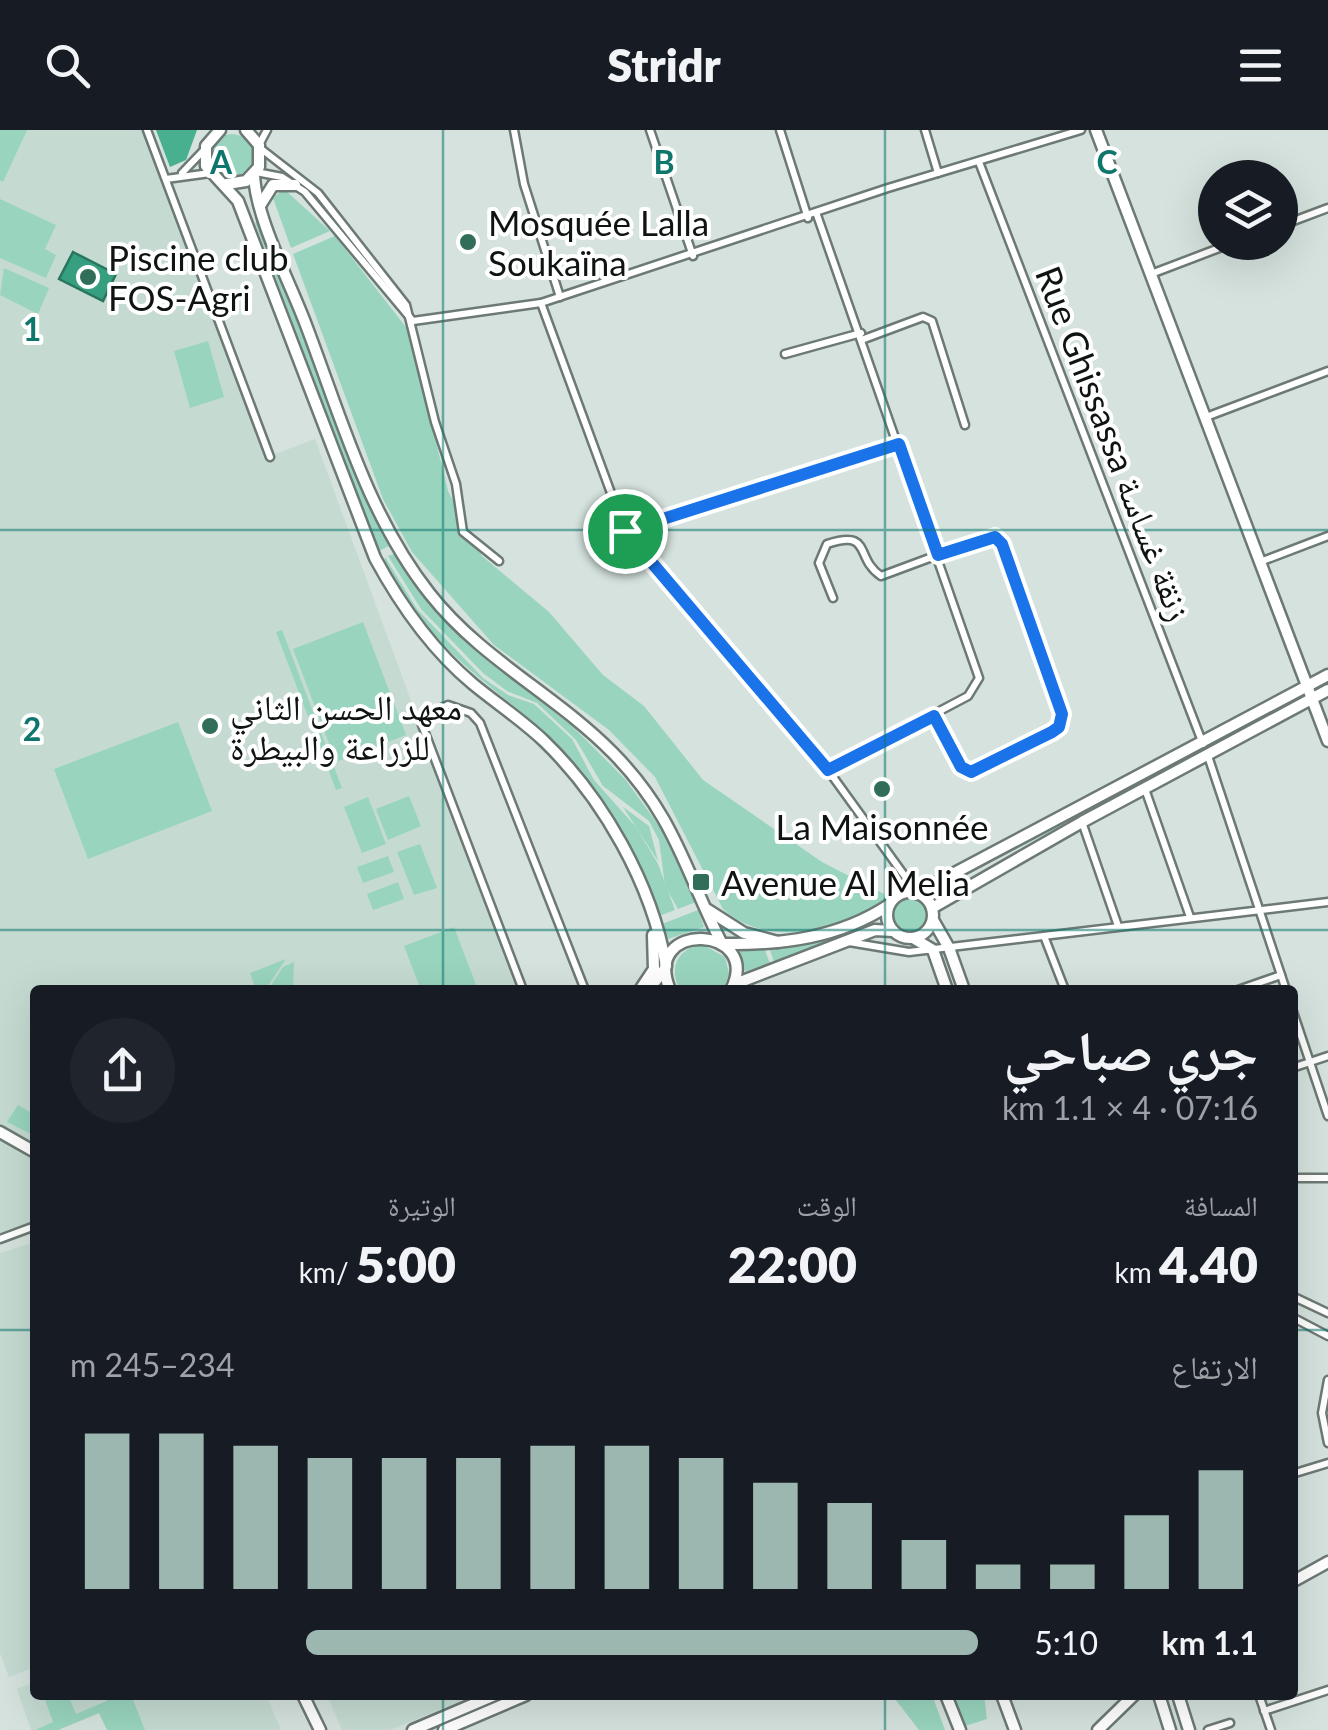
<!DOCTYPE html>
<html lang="ar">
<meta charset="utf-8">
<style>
:root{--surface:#171b24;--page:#20242c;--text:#f1f3f6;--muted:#9ea1a6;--accent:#9bb7af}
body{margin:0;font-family:Lato,"Noto Naskh Arabic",sans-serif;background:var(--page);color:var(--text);direction:rtl;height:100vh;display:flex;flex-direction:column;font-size:38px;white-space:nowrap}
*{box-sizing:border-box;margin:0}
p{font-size:32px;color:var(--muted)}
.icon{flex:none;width:55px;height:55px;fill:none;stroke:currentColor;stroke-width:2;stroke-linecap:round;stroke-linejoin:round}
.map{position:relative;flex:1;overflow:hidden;direction:ltr}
.drawer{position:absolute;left:30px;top:855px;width:1268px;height:715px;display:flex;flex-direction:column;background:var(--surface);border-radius:10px;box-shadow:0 10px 40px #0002;direction:rtl}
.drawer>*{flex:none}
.fabs{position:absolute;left:1198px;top:30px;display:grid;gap:20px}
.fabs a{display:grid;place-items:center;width:100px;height:100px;border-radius:50%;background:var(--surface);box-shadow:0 10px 40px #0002;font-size:50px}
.pin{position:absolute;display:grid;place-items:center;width:85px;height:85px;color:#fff;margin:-42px;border:5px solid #fff;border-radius:50%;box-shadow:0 2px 10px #0007}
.round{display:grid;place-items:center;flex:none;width:105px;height:105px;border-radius:52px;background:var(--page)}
.summary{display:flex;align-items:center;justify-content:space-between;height:170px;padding:0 40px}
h1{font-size:55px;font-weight:800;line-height:75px}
.figures{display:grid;grid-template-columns:repeat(3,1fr);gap:15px;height:170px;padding:10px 40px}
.figures div{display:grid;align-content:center}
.figures b{font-size:50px;font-weight:800}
.figures small{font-size:28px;font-weight:400}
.figures p{font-size:28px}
.chart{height:280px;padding:20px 40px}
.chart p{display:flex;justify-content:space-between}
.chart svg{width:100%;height:180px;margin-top:10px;stroke:var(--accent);stroke-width:6}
ul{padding:0 40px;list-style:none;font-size:32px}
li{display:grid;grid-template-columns:160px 120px 1fr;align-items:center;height:75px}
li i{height:25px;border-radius:12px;background:var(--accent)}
header{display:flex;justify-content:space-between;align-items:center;height:130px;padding:0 40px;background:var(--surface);font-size:45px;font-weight:800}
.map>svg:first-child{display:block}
</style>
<header><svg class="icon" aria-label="menu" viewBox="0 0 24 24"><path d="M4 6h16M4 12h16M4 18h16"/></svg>Stridr<svg class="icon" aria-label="search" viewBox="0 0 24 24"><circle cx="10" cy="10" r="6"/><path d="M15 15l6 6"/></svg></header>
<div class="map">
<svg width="1328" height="1600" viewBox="0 0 1328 1600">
<rect width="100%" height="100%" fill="#d5e2dd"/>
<g fill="#c5dbd2">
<path d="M0,0H149L275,324L315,309L475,745L523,860H35V1090L0,1103Z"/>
<path d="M35,1112V1537L9,1547L0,1523V1123Z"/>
<path d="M35,1552V1565H266L281,1600H145L132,1570L58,1600H31L17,1559Z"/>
<path d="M327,1565H475L390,1600H342Z"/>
</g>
<g fill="#99d5be">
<path d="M0,0H27L3,52L0,50Z"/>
<circle cx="232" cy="26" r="22"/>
<path d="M284,59L330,101L291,118L273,68Z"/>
<path d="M0,69L56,95L45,119L56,125L46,148L0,128Z"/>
<path d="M261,91L358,349L389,416L379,421L255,93Z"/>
<path d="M335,106L409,201L448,361L482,426L549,482L603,545L644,576L703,650L822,732L886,765L884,773C839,801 767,819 723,779L655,647L609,600L494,515L412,422L383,369L293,124Z"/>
<path d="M4,138L49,158L38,184L0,165Z"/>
<path d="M208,211L224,267L190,278L174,221Z"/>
<path d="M394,424L462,509L572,596L625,649L662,700L696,772L678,779L665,756L659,710L649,691L603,656L576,610L537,573L507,561L483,543L421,479L388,426Z"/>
<path d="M385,427L417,479L483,548L508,565L534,574L572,609L594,650L636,697L658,734L675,780L659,786C633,715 598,651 541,599C498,561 453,532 418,485C407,470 383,443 385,427Z"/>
<path d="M363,492L406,605L336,632L293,519Z"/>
<path d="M282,500L342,658L336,660L276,502Z"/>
<path d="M178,592L212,681L88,729L54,639Z"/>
<path d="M1192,623L1195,627L935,761L970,740Z"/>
<path d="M409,666L421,696L388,710L376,679Z"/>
<path d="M368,667L386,714L362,723L344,677Z"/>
<path d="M623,677L649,696L658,731Z"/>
<path d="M420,714L437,758L414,765L397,722Z"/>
<path d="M388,726L394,742L363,753L357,737Z"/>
<path d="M398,752L404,769L373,780L367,764Z"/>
<circle cx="910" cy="785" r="18"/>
<path d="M698,780L704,797L668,809L662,794Z"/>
<path d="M879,788L853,803L774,832L770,820L812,814Z"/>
<path d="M454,797L478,860H421L404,816Z"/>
<path d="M703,815L725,827L729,844L723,860H680C668,838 678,817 703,815Z"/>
<path d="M764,817L770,834L746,842L739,820Z"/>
<path d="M286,829L265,860H256L250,843Z"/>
<path d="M294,832L293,860H268L283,837Z"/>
<path d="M18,975L35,985V1006L7,992Z"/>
<path d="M47,1565H68L76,1584L107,1571L105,1565H113L114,1571L118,1565H131L145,1600H107L99,1583L58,1600H35L53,1592L44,1567Z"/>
<path d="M892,1565H932L945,1600H919Z"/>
<path d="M953,1565H984L987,1589L965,1596Z"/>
</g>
<path fill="#48b08e" d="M156,0H197L186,30L170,37Z"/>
<path fill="#359f7f" stroke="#2a755e" stroke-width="2.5" d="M73,122L116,144L103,171L59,149Z"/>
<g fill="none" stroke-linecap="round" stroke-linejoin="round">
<g stroke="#6d7974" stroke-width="11">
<g id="street">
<path d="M147,0L270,327"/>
<path d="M514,0L524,54L560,167"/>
<path d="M650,0L693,126"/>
<path d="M780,0L808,88"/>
<path d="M925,0L938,43"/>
<path d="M260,13L267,0"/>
<path d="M260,18L318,63L406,175L435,292L456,354L463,402L499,431"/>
<path d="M979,32L1203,614"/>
<path d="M256,42L282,47L305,62L412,190"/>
<path d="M182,43L204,20"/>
<path d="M166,49L210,43"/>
<path d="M817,85L979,548L968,566L828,640"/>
<path d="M1280,96L1328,78"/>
<path d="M1151,144L1235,112"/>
<path d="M541,173L625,401L828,640L917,763"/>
<path d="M413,191L541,173L888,58L1081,0"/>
<path d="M864,209L923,187L932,191L965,295"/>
<path d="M785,224L861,203"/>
<path d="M1206,287L1328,241"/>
<path d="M625,401L899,314"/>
<path d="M1260,432L1328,406"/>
<path d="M833,468L819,433L827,414C873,399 854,428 881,446L986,407L999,410L1062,590L1052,602L971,642L961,637L934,586"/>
<path d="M1208,626L1286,860"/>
<path d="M1145,659L1190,787"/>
<path d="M1082,692L1118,796"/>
<path d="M1044,806L1065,860"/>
<path d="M849,812L909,822L1328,772"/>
<path d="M523,860L422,595L425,585L448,575L471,583L480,593L585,860"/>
<path d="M1238,860L1281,845"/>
<path d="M1292,879L1328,986"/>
<path d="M1292,938L1328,926"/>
<path d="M1292,1048H1328"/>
<path d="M0,1109L35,1096"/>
<path d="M1292,1166L1328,1183"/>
<path d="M1292,1187L1328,1206"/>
<path d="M1328,1250L1322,1283L1328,1313"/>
<path d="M1292,1344L1328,1333"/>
<path d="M1259,1565L1271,1600"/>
<path d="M1264,1581L1328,1560"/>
<path d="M1208,1600L1230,1593"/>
</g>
</g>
<g stroke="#6d7974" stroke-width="15">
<g id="secondary">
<path d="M1096,0L1328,611"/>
<circle cx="910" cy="785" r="23"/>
<path d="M917,763L1328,545"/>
<path d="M932,778L1082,692L1328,560"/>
<path d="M933,790L949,818L964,860"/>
<path d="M913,808L933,820L947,860"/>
<path d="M723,814C781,815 839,808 889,775"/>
<path d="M735,854L875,800L893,801"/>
<path d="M648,860L665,839"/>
<path d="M0,1002L35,1022"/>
<path d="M1292,1452L1328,1432"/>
<path d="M303,1565L320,1600"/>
<path d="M1159,1565L1170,1600"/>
<path d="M1178,1565L1189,1600"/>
<path d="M1098,1600L1134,1565"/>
</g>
</g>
<g stroke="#6d7974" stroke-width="15">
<g id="primary">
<path d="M220,0L206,16V36L238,71L375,428C401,476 431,519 473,554C496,573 522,590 544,611C603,668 652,754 666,836"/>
<path d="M254,45C256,89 290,152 306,195C341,287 368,386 430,464C481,529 556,565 613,623C675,686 685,741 722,814"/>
<path d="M227,54L246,51L259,37V15L246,0"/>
<path d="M261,74L273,55H295"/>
<path d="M708,780L744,803L778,812"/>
<path d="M640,860L654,839L653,805"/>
<path d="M670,860C640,789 764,795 731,860"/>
<path d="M946,1565L960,1600"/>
<path d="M1002,1565L1015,1600"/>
<path d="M413,1600L495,1565"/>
<path d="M444,1600L526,1565"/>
</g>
</g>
<use href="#street" stroke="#fff" stroke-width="6"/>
<use href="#secondary" stroke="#fff" stroke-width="10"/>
<use href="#primary" stroke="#fff" stroke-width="10"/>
</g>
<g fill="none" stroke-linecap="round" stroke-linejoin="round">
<g stroke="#fff" stroke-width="20">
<path id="route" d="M899,314L938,425L995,407L1002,414L1062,584L1059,597L1052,602L971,642L961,637L934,586L828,640L625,401Z"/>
</g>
<use href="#route" stroke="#1a73e8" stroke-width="12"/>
</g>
<path fill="none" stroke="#0f766e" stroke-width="2.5" stroke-opacity="0.55" d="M443,0V860M885,0V860M0,400H1328M0,800H1328M0,1200H35M1292,1200H1328M443,1565V1600M885,1565V1600"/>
<g fill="#316e59" stroke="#fff" stroke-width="4">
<circle cx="468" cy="112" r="10"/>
<circle cx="88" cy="147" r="10"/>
<circle cx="210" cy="596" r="10"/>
<circle cx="882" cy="659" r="10"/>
<rect x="691" y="742" width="20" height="20" rx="5"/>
</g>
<g text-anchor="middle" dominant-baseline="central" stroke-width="8" stroke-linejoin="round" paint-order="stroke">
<g font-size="35" fill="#0f1412" stroke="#fff" text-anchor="start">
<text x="488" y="92">Mosquée Lalla<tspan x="488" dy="40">Soukaïna</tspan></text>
<text x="108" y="127">Piscine club<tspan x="108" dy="40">FOS-Agri</tspan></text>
<text x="230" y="576">معهد الحسن الثاني<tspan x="230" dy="40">للزراعة والبيطرة</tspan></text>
<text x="882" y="696" text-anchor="middle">La Maisonnée</text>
<text x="721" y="752">Avenue Al Melia</text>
</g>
<g font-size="35" fill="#0f1412" stroke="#fff">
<text transform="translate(1115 313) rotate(69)">Rue Ghissassa زنقة غساسة</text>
</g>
</g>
<g font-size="32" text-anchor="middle" font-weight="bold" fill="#0f766e" stroke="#fff" stroke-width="8" stroke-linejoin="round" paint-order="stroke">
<text x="221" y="44">A</text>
<text x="664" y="44">B</text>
<text x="1107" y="44">C</text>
<text x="32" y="211">1</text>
<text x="32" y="611">2</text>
</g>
</svg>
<div class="fabs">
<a><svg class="icon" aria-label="layers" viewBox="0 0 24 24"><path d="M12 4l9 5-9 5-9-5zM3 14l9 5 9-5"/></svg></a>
</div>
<div class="pin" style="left:625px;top:401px;background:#1e9e55"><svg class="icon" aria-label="arrive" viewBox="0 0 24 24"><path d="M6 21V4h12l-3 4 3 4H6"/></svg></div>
<section class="drawer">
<div class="summary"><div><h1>جري صباحي</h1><p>07:16 · 4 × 1.1 km</p></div><a class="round"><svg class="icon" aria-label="share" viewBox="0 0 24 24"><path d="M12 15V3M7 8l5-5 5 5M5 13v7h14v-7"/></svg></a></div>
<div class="figures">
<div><p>المسافة</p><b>4.40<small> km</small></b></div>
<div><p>الوقت</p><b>22:00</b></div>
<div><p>الوتيرة</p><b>5:00<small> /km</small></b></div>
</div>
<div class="chart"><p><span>الارتفاع</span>234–245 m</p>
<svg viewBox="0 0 160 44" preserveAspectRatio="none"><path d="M5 44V6M15 44V6M25 44V9M35 44V12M45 44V12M55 44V12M65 44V9M75 44V9M85 44V12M95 44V18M105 44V23M115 44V32M125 44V38M135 44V38M145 44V26M155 44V15"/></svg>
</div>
<ul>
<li><b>1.1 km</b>5:10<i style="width:74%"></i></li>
</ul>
</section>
</div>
